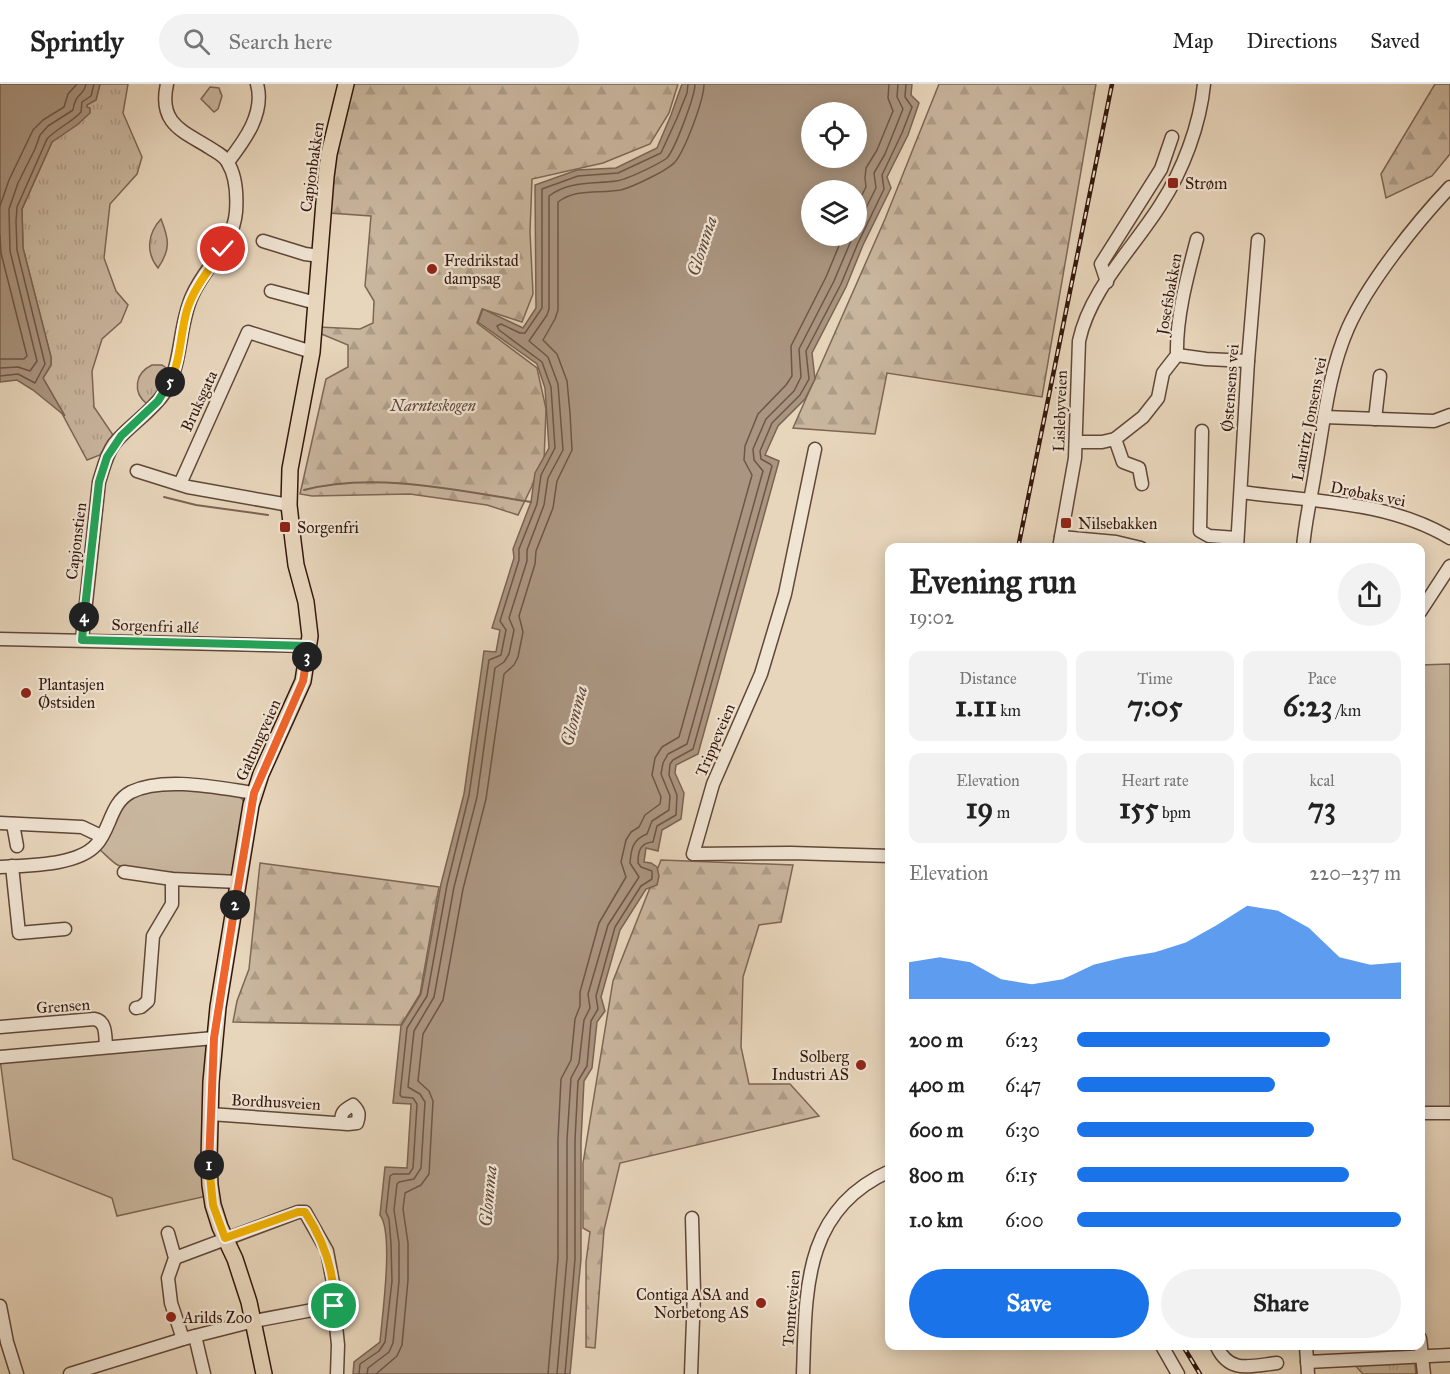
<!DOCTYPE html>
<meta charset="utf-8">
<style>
:root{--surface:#fff;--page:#f2f2f2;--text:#222;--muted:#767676;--line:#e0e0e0;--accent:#1a73e8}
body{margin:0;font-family:"IM FELL Great Primer",serif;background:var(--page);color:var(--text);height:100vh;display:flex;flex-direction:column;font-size:22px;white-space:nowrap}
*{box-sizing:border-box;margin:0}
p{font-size:20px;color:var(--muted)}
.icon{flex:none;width:33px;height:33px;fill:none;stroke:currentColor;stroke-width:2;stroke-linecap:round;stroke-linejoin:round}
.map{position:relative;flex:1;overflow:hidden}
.sheet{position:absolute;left:885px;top:459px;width:540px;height:807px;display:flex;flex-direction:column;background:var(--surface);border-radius:12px;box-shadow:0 3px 15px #0003}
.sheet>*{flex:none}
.tools{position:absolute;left:801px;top:18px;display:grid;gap:12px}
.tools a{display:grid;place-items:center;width:66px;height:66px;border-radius:50%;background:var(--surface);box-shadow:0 3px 15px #0003;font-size:30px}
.pin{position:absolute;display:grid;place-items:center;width:51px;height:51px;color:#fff;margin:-26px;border:3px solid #fff;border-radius:50%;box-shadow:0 2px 6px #0007}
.km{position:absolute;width:30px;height:30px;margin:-15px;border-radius:50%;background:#222;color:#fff;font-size:16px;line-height:30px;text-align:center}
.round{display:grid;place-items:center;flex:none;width:63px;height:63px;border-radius:32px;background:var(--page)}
.headline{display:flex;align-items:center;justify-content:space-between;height:102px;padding:0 24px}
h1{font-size:33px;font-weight:800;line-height:45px}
.stats{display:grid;grid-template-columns:repeat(3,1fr);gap:9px;height:102px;padding:6px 24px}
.stats div{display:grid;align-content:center;border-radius:12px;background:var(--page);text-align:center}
.stats b{font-size:30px;font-weight:800}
.stats small{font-size:16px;font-weight:400}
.stats p{font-size:16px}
.chart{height:168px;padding:12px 24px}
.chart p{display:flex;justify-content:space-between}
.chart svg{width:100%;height:108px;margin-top:6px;fill:var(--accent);opacity:.7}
.cta{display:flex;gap:12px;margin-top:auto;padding:12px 24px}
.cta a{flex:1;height:69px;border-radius:36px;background:var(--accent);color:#fff;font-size:24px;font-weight:800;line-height:69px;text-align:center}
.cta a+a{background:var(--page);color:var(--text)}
ul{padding:0 24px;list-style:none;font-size:20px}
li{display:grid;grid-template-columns:96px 72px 1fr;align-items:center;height:45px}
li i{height:15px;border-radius:8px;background:var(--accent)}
header{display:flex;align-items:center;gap:36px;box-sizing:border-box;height:84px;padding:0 30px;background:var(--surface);border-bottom:2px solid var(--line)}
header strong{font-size:28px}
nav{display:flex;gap:33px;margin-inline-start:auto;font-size:21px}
.search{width:420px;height:54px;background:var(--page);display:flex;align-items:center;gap:15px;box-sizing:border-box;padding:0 21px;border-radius:33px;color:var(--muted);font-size:22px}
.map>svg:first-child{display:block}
</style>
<header>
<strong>Sprintly</strong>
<div class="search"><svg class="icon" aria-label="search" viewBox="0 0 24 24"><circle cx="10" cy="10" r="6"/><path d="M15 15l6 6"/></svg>Search here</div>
<nav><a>Map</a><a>Directions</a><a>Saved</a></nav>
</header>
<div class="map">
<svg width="1450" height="1290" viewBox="0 0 1450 1290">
<defs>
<pattern id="forest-firs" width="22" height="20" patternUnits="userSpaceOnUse" patternTransform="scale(1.5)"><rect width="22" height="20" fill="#c9b69e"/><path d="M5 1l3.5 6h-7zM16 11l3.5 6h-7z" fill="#ad9c87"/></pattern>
<pattern id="park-tufts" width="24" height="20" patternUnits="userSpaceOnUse" patternTransform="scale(1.5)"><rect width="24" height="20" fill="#c9b69e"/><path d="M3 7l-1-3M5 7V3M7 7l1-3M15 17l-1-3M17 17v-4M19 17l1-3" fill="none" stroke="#ad9c87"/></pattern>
</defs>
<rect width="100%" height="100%" fill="#e8d6bc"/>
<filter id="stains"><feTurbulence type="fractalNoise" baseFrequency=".00333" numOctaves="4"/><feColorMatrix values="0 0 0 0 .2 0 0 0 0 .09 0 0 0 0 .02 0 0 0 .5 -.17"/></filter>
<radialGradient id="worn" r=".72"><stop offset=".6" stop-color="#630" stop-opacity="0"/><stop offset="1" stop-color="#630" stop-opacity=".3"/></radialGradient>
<g fill="#c9b69e" stroke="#7e6655" stroke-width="1.5">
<path d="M1450,580V1023H1421V581Z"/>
<path d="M154,705L212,707L240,712L246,721L235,790L230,794C205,793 136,793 116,780C110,776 104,769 98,764C115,732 116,715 154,705Z"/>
<path d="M210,957L207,1112L117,1132L112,1114L13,1075L0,975Z"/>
</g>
<g fill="url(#forest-firs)" stroke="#7e6655" stroke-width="1.5">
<path d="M349,0H678L669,29L650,60L603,79L532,95L530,148L533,210L522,238L482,225L477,239L537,284L546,325L544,377L518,431L487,421L410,410L312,412L300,410L326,295L348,283V261L319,249V243L360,245L373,239L374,217L365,202L371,132L329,129L333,72Z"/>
<path d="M939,0H1096L1042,313L887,289L875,350L793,344L885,135Z"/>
<path d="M1435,0H1450V70L1432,92L1386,114L1381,90Z"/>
<path d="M661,776L793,781L781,838L759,841L743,893L741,963L749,1000H790L819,1032L620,1079L604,1146L595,1264L586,1263V1178L590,1148L583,1144V1079L613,897Z"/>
<path d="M260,779L439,803L420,910L401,941L233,938L237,917L249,885Z"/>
</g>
<g fill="url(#park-tufts)" stroke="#7e6655" stroke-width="1.5">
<path d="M100,0H128L123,29L142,73L137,90L110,120L104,174L116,207L128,221L121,238L102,255L92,287L94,323L113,351L100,371L87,376L43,294L51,281V273L23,164L22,125L52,58L87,23V20L96,16Z"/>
<path d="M210,3L219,4L222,12L218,25L214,28L201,15Z"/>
<path d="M161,135C169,155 171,165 158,184C145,168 148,149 161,135Z"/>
<path d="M152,281H162L169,286L161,304L147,320C132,308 135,289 152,281Z"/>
<path d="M1411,1275L1415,1280L1416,1290H1363L1352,1278Z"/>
</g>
<g fill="#aa9580" stroke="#7a6352" stroke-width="1.5" fill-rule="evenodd">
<path d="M0,0H100L96,16L87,21V23L90,24V29L77,41L52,58L22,125L23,164L51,273V281L43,294L65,332L33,306L17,296L0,298Z"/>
<path d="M682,0H912L911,11L919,19L908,51L887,93L891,104L863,161L846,203L812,269L815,295L805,315L778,342L765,371L779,377L698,670L676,681L675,689L684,709L681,735L662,746L658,767L646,764L644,778L651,779L657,783L659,792L657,801L646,805L620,846L601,913L605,927L597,938L592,984L584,997L581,1057V1175L570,1290H353L354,1278L380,1258C382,1233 394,1149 380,1131L385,1083L407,1084L411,1020L393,1019L401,942L421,910L441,800L464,710L484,567L496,568L500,546L492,544L514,474L513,465L531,418L535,389L549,364L545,304L537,280L478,238L483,225L523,244L536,224L535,101L577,86L616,84L657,64L671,31ZM856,28V74H812V28ZM856,106V152H812V106Z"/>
</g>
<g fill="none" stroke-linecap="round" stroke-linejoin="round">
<g stroke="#6e5646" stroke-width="1.5">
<path d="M0,122L9,96L33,46L43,36L64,23L68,10L77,0"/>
<path d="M856,123L866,103L865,94L866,84L877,66L893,27L888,14L889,0"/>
<path d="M856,144L876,104L874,89L885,70L903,25L897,13L898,0"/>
<path d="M0,151L1,169L27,272L24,275H0"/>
<path d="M0,284L18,283L30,287L37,277L10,167L9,125L18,99L35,65L40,51L48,42L73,26C75,9 84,12 86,0"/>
<path d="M0,292L18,290L35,299L45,280L17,166L16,137L17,123L47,55C57,44 71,39 81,28L82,18L91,12L94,0"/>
<path d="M359,1290L360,1280L379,1267L385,1258L392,1197L391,1160L389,1135L386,1128L390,1092L393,1090H409L413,1084L417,1020L413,1014L402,1013L400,1011L407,944L427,912L447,801L469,711L489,576L501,571L506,546L500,537L519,476V465L537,420L541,391L555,364L551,303L542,278L499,246L497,242L501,240L520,249H525L542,224V105L578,92L618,89L661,69L677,34L687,9L688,0"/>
<path d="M367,1290L368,1284L389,1268L393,1259L399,1197V1159L394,1126L397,1100L399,1098L414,1095L421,1084L425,1018L420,1010L408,1003L414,947L434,913L454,803L477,713L495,584L504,578L509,570L514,546L509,534L527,477V466L544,421L548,394L563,366L558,300L548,273L529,257L547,231L549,225V112C568,97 593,100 616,97C626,96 659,80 667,74C675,65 695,12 695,0"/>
<path d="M376,1290L397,1272L402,1261L408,1196V1159L403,1125L405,1109L421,1101L429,1090L433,1017L429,1007L418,997L423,950L443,916L463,805L486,715L504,590L514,581L518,573L523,548L519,532L535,480L536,467L553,424L557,397L572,366L570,329L567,297L557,270L543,256L555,235L558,226V118C576,104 599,110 621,106C632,103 667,87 675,78C685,66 704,16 704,0"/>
<path d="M548,1290L558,1174V1056L561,995L571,976L575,935L580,922V908L599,839L626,793L621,778L626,756L631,748L639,743L645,731L660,720L661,713L652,691L655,674L662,663L679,653L752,391L744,376L745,362L758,330L786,301L792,292L791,262L826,193L843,152"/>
<path d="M557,1290L567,1174V1056L571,994L579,979L584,936L590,924L588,910L608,841L639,793L630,779C631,765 633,755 647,750L652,737L669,726L670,712L661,690L663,679L668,670L687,660L763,387L754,376L753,365L766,335L794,307L801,293L799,265L834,197L853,152"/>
<path d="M565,1290L575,1175V1056L578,997L587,982L591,937L598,925L596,912L615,843L641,802L652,795V787L641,783L638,779C638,767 640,759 653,758L657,742L676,731L677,711L669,691L670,680L673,676L693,665L772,382L770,380L761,375L760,367L772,339L800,311L809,295L806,267L841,200L858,159L884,105L882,91L902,49L912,23L905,13L906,0"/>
</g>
<g stroke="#7a6352" stroke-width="2">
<path d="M304,406C375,387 460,407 531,418"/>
<path d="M164,413L196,421L268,431"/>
</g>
<g stroke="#604738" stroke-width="15">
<g id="minor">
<path d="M228,78C245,56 265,29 257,0"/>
<path d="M263,157L305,170L320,172"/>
<path d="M1107,198L1101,180L1161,85L1172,53"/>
<path d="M271,207L316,219"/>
<path d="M1177,271L1206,275L1248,277"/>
<path d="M1324,333L1434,337L1450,331"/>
<path d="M1375,335L1380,292"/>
<path d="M1202,347L1200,447L1209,452L1237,454"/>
<path d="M1115,355L1123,378L1139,384L1142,400"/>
<path d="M1076,358H1102L1115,355L1143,333L1158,314L1163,289L1177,271C1176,233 1187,193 1197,155"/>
<path d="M815,365L785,510L761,590L713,700L693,770L791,769L890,772"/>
<path d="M137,387L188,403L289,421"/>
<path d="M180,400L248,248L312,268"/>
<path d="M1241,408C1312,418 1386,416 1450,454"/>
<path d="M1061,453L1116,458L1141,464"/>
<path d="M1059,464L1075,374L1079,257C1090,205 1133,165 1161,120C1183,86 1200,41 1204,0"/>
<path d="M1237,464L1248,277L1258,156"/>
<path d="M1303,464C1305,436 1312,410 1316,382C1324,336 1329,287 1348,244C1368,199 1416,139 1450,103"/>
<path d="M1420,528L1450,482"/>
<path d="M0,555L309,562"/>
<path d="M82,556L99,398C103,386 106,371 114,360C129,341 151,329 165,308C183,278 178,243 192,212C205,182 233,162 236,128C237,113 236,92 228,79C225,72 216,68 210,64C183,47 158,40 167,0"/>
<path d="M0,739L82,743L101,752"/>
<path d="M13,740L17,762"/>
<path d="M12,782L19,849L65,845"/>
<path d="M0,783C27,781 77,782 96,761C111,745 110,719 131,708C164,692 219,704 254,709"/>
<path d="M124,788L172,795L239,798"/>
<path d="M136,924L141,923L148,917L153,852L172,820V795"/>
<path d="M0,943L94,935C107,937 105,952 106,963"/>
<path d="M0,973L214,954"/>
<path d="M1420,1029H1450"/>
<path d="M210,1030L348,1040L357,1039C360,1030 359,1027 353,1021C344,1026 341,1028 341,1038"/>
<path d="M168,1149L175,1174L168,1194L171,1219L183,1255"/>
<path d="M175,1174L298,1128H305L327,1167L334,1204V1222L338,1261L337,1290"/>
<path d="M0,1222L7,1258L17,1290"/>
<path d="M195,1252L204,1290"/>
<path d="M1420,1254L1424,1290"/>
<path d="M1162,1262L1178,1290"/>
<path d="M1306,1262L1308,1290"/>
<path d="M1217,1263C1230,1290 1250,1282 1277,1279"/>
<path d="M1307,1278L1450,1271"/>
<path d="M70,1290L183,1255L254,1237L334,1222"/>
<path d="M691,1290L694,1209L692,1134"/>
<path d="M803,1290C806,1208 802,1126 890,1087"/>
</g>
</g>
<g stroke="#33170c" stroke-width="18">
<path id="major" d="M264,1290L249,1218L235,1175L220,1143L213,1121L210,1101L209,1076L211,998L218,923L251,721L261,690L303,597L310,552L306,518L296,481L293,457L289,421L290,385L312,268L326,93L329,70L346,0"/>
</g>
<use href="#minor" stroke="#f0e4d3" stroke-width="12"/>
<use href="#major" stroke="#e8d6bc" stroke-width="15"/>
<g stroke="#33170c" stroke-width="4.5">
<g id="rail">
<path d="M1018,464L1112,0"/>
<path d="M1183,1262L1200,1290"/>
</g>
</g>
<use href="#rail" stroke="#f0e4d3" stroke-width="2" stroke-dasharray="7" stroke-linecap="butt"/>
</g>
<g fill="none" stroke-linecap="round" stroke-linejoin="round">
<g stroke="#fff" stroke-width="12">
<path id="split-1" d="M209,1081L213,1121L225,1154L298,1128H305C324,1157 335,1187 334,1222"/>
</g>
<g stroke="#fff" stroke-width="12">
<path id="split-2" d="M209,1081L214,954L235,821"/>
</g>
<g stroke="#fff" stroke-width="12">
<path id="split-3" d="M235,821L254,709L303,597L307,573"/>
</g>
<g stroke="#fff" stroke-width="12">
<path id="split-4" d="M84,533L82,556L309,562L307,573"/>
</g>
<g stroke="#fff" stroke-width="12">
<path id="split-5" d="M84,533L99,398L107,373L121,352L158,317L170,298"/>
</g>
<g stroke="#fff" stroke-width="12">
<path id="split-6" d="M170,298C181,276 180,250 187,226C194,203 210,185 223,165"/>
</g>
<use href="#split-1" stroke="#f5b400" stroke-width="8"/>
<use href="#split-2" stroke="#f0652b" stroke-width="8"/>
<use href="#split-3" stroke="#f0652b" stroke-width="8"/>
<use href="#split-4" stroke="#22a559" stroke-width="8"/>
<use href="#split-5" stroke="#22a559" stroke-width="8"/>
<use href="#split-6" stroke="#f5b400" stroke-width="8"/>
</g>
<g fill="#8f2418" stroke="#f0e4d3" stroke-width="2">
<rect x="1167" y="93" width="12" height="12" rx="3"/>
<circle cx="432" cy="185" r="6"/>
<rect x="1060" y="433" width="12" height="12" rx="3"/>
<rect x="279" y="437" width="12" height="12" rx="3"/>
<circle cx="26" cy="609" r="6"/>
<circle cx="861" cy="981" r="6"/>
<circle cx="761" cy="1219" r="6"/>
<circle cx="171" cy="1233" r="6"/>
</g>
<g text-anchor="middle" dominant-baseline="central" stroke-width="4.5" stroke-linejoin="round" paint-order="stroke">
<g font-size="16" fill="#33170c" stroke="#f0e4d3">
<text transform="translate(312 83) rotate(-82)">Capjonbakken</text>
<text transform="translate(1169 210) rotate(-80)">Josefsbakken</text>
<text transform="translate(1230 304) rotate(-86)">Østensens vei</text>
<text transform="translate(199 317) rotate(-65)">Bruksgata</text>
<text transform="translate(1060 327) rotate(-88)">Lislebyveien</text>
<text transform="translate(1309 335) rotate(-79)">Lauritz Jonsens vei</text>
<text transform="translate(1368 410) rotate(11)">Drøbaks vei</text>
<text transform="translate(76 457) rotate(-83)">Capjonstien</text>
<text transform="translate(155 542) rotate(2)">Sorgenfri allé</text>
<text transform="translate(258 656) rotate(-66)">Galtungveien</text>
<text transform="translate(715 656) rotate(-67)">Trippeveien</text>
<text transform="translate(63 922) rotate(-4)">Grensen</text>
<text transform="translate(276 1018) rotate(3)">Bordhusveien</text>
<text transform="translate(791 1224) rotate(-85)">Tomteveien</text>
</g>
<g font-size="16" fill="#33170c" stroke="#f0e4d3" text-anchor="start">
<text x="1185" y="99">Strøm</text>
<text x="444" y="176">Fredrikstad<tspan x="444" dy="18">dampsag</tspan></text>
<text x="1078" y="439">Nilsebakken</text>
<text x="297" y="443">Sorgenfri</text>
<text x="38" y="600">Plantasjen<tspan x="38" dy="18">Østsiden</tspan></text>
<text x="849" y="972" text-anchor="end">Solberg<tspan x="849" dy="18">Industri AS</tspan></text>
<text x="749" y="1210" text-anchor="end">Contiga ASA and<tspan x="749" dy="18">Norbetong AS</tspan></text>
<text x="183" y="1233">Arilds Zoo</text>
</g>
<g font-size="16" font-style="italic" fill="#604738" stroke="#f0e4d3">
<text x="433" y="321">Narnteskogen</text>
</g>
<g font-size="18" font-style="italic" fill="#63493a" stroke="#f0e4d3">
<text transform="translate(702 162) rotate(-72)">Glomma</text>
<text transform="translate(574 632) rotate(-76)">Glomma</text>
<text transform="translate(488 1112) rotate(-85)">Glomma</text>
</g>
</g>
<rect width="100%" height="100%" filter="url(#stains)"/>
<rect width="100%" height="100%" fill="url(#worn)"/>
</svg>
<div class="tools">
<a><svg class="icon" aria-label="locate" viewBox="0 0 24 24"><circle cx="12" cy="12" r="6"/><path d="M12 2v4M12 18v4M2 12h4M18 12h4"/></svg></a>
<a><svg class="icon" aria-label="layers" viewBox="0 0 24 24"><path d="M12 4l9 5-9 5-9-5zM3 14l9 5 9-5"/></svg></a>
</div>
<div class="pin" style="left:334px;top:1222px;background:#1e9e55"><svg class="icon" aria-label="arrive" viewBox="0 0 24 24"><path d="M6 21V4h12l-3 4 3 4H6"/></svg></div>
<div class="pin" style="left:223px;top:165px;background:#d93025"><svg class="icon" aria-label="check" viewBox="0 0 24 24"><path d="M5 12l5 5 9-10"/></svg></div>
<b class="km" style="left:209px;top:1081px">1</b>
<b class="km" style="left:235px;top:821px">2</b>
<b class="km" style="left:307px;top:573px">3</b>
<b class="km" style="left:84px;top:533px">4</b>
<b class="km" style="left:170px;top:298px">5</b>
<section class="sheet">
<div class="headline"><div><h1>Evening run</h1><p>19:02</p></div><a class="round"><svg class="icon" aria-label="share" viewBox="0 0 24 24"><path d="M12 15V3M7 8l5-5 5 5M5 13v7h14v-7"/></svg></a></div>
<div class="stats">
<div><p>Distance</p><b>1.11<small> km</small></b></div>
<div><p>Time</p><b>7:05</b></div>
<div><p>Pace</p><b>6:23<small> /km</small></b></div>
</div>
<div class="stats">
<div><p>Elevation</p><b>19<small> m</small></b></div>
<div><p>Heart rate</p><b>155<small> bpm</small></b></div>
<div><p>kcal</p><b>73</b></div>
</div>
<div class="chart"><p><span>Elevation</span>220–237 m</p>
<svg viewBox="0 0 160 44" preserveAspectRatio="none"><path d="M0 44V29L10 27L20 29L30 36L40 38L50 36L60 30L70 27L80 25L90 21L100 14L110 6L120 8L130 15L140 27L150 30L160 29V44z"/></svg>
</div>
<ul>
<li><b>200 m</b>6:23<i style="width:78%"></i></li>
<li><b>400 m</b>6:47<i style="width:61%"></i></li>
<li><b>600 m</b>6:30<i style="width:73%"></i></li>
<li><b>800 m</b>6:15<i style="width:84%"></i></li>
<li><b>1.0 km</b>6:00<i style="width:100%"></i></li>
</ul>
<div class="cta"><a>Save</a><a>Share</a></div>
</section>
</div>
